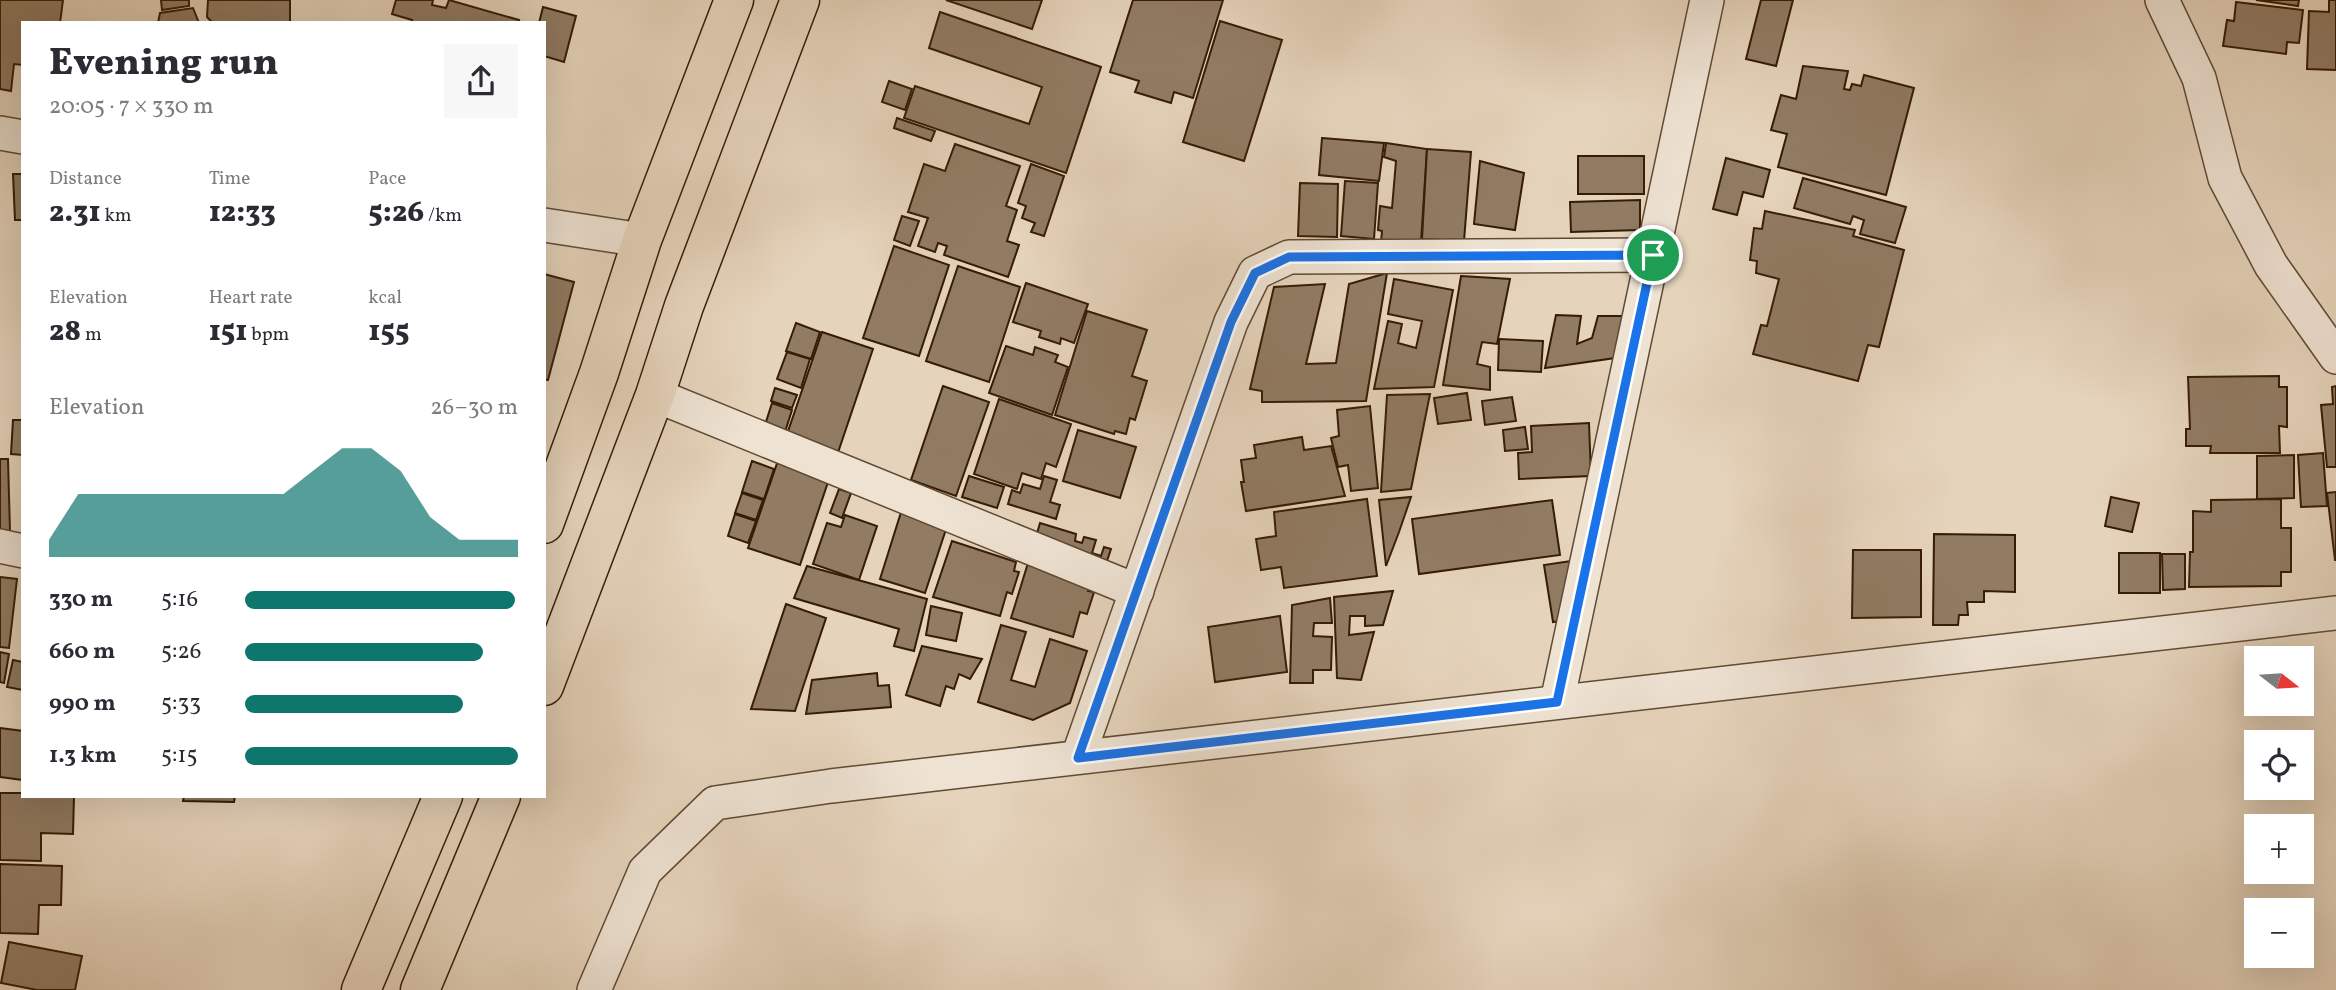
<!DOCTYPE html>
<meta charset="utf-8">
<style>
:root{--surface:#fff;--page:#f7f7f7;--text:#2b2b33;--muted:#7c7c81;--accent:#0f766e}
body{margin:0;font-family:Vollkorn,serif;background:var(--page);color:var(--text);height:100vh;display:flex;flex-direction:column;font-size:26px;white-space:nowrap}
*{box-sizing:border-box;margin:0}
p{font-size:23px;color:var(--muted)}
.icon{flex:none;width:38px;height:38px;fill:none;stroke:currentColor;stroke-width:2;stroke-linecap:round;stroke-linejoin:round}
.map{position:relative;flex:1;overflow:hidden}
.panel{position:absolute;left:21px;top:21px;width:525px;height:777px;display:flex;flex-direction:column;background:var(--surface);border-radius:0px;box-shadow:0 7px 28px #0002}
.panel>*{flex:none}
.needle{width:46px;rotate:107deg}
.controls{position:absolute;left:2244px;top:646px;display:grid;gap:14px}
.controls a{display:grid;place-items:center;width:70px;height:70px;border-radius:0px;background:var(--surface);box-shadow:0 7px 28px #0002;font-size:35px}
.pin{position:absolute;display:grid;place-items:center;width:60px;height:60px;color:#fff;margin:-30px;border:4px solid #fff;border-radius:50%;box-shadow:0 2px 7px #0007}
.round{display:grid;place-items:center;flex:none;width:74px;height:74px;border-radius:0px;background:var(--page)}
.overview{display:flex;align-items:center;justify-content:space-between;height:119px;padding:0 28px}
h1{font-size:38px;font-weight:800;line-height:52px}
.stats{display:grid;grid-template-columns:repeat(3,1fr);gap:10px;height:119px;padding:7px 28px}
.stats div{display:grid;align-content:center}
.stats b{font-size:30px;font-weight:800}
.stats small{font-size:19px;font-weight:400}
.stats p{font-size:19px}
.chart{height:196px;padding:14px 28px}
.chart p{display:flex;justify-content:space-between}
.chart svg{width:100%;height:126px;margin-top:7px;fill:var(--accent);opacity:.7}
ul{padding:0 28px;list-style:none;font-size:23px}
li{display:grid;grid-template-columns:112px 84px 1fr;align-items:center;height:52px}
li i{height:18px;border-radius:9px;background:var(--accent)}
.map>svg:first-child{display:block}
</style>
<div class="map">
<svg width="2336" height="990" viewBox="0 0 2336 990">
<rect width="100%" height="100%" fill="#e5d3bb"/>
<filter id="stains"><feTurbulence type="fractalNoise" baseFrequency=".00286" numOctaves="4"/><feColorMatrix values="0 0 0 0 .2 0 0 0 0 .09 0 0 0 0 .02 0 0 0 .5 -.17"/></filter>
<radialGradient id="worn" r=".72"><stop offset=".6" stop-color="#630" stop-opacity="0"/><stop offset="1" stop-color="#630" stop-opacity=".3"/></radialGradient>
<g fill="#917b63" stroke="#351c04" stroke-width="2">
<path d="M0,0H63L60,23H23V65L14,64L11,91L0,89Z"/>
<path d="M161,0H189V6L162,10Z"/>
<path d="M208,0H290V23H213L207,17Z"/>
<path d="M396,0H433L432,5L446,8L449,0L519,20L518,23H411L412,20L392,14Z"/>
<path d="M946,0H1042L1032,29Z"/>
<path d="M1133,0H1223L1193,98L1174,92L1171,103L1135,92L1139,81L1110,72Z"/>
<path d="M1761,0H1793L1776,66L1746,59Z"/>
<path d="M2256,0H2299L2298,6Z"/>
<path d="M2329,0H2336V70L2307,69L2309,11L2329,12Z"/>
<path d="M2236,2L2303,10L2299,43L2287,42L2286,54L2223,46L2227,20L2234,21Z"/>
<path d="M543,7L576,16L564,62L544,56V23H539Z"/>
<path d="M193,8L199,23H158L160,13Z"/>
<path d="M940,12L1101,67L1066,173L904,118L915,86L1029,124L1042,87L929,48Z"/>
<path d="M1220,21L1282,40L1244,161L1183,142Z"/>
<path d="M1803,66L1848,71L1844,89L1850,90L1852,84L1861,86L1864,75L1914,88L1886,195L1778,167L1787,134L1771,130L1781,95L1796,99Z"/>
<path d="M889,81L912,89L905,110L882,102Z"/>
<path d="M897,118L935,131L931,141L894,128Z"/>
<path d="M1322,138L1384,143L1379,181L1319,175Z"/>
<path d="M1386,143L1427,149L1421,242H1381L1382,231L1378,230L1380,206L1392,208L1396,161L1384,157Z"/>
<path d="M955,144L1020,166L1006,206L1017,210L1007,241L1019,245L1008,277L944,255L947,246L938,243L935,252L918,246L928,218L908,212L924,164L945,171Z"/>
<path d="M1427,149L1471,152L1464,241L1422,239Z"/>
<rect x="1578" y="156" width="66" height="38"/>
<path d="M1726,158L1770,170L1763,197L1743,192L1737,215L1713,209Z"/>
<path d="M1480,161L1524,173L1515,230L1474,224Z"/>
<path d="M1031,164L1064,176L1044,236L1031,232L1035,223L1022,218L1026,206L1018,203Z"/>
<path d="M13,174H23V220H15Z"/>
<path d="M1803,178L1906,207L1895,243L1860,234L1864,220L1853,216L1850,224L1794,208Z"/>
<path d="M1345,181L1378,183L1374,239L1341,236Z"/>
<path d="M1300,183L1338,184L1337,237L1298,236Z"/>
<path d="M1640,200V230L1571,232L1570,202Z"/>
<path d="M1765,211L1855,230L1853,236L1904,250L1879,347L1868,345L1858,381L1753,354L1761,325L1767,326L1779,279L1756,273L1757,261L1750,260L1754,228L1762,229Z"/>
<path d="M902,216L919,221L910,246L894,240Z"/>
<path d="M894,246L949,265L919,356L863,338Z"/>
<path d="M958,266L1020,287L989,382L926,361Z"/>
<path d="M1387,273L1366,401L1262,402V391L1250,389L1274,287L1325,284L1306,364L1336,363L1349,284Z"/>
<path d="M544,274L574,282L548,380L544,379Z"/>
<path d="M1461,276L1510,279L1497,344L1482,342L1477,364L1490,367V390L1443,385Z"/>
<path d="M1394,279L1453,290L1434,387L1374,389L1388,321L1402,324L1398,343L1416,348L1422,321L1388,314Z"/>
<path d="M1026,283L1088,304L1074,343L1061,338L1060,344L1039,337L1041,331L1013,322Z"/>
<path d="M1087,311L1147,330L1132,376L1147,381L1135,420L1130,418L1126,434L1115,431L1114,434L1055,415Z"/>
<path d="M1556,315L1581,316L1577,344L1592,338L1598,316H1628L1615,358L1545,368Z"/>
<path d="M796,323L820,332L811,359L786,351Z"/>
<path d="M822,332L873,349L800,565L748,548Z"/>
<path d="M1499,339L1543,341L1541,372L1498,370Z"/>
<path d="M1006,346L1033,355L1035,347L1058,355L1055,362L1068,367L1052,415L989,393Z"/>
<path d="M787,352L810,359L801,388L777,379Z"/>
<path d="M2279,376V387H2287V427L2279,426L2280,453H2210L2211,446H2186V429H2190L2188,377Z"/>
<path d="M943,386L989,402L956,496L911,480Z"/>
<path d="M2336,386V467H2327L2321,405L2333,404L2332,387Z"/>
<path d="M775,388L797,395L792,408L771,401Z"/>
<path d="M1467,393L1471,420L1438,424L1434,398Z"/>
<path d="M1430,394L1411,489L1381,492L1387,395Z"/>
<path d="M1512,397L1516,421L1485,425L1482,401Z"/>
<path d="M999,399L1071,424L1056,467L1046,463L1041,479L1022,473L1017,489L974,474Z"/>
<path d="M772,403L792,410L785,432L765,425Z"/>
<path d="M1370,406L1378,488L1351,491L1348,465L1338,467L1331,438L1339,436L1337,410Z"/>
<path d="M13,420H23V455L11,454Z"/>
<path d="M1589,423L1591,476L1519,479L1518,453L1532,452L1531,426Z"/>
<path d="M1525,427L1528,449L1505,451L1503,430Z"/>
<path d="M1078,430L1136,447L1120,498L1063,481Z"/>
<path d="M1302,437L1304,450L1331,446L1345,496L1246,511L1241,482H1244L1241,460L1256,458L1254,445Z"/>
<path d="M2323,453L2327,506L2301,507L2298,455Z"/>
<path d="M2294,455V498L2257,499V456Z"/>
<path d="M0,459H8L10,531L0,530Z"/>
<path d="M752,461L774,469L764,499L742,492Z"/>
<path d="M969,476L1004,487L997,508L962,497Z"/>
<path d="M1044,476L1057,480L1050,502L1060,505L1056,519L1008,504L1012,490L1020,493L1023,484L1040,489Z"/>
<path d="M839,489L851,493L842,518L830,513Z"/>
<path d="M908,490L954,505L925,593L880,579Z"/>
<path d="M2336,492V560H2335L2327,493Z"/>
<path d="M742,493L763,500L756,520L735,513Z"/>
<path d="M1411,497L1399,532L1386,566L1379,500Z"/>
<path d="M2111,497L2139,503L2132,532L2105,526Z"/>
<path d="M1367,499L1377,576L1284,588L1281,567L1261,570L1256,539L1276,536L1274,512Z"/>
<path d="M2281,499V528H2291V572H2281V586L2189,587L2190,552H2193V511L2211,512V500Z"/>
<path d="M1552,500L1560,555L1419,574L1412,519Z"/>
<path d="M735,514L756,521L748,543L728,536Z"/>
<path d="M845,515L877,526L859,580L813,564L827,523L841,527Z"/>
<path d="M1040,523L1076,534L1075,541L1082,543L1084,537L1096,540L1092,553L1101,556L1104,547L1111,549L1102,576L1031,554Z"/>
<path d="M1934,534L2015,535V592L1984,591V602H1967L1968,615H1959L1958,625H1933Z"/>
<path d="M952,541L1016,562L1014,571L1019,572L1012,594L1007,592L1000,616L933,597Z"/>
<path d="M1853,550H1921V617L1852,618Z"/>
<rect x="2119" y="553" width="41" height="40"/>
<path d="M2162,554H2185V589L2163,590Z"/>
<path d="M1598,557L1589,617L1553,622L1544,565Z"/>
<path d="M1028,563L1090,582L1088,591L1094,592L1087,614L1080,612L1073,637L1011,618Z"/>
<path d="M807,566L927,599L914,651L894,646L899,629L794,598Z"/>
<path d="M0,577L17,579L9,648L0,647Z"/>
<path d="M1393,591L1383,625L1365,626V616H1350L1349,635L1374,632L1361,680L1337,678L1334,597Z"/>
<path d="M1330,598L1332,623H1314L1313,636L1332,637L1331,670H1313V683H1290L1292,605Z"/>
<path d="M786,604L826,618L795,711L751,709Z"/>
<path d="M931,606L962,613L956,641L926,635Z"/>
<path d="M1280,616L1287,672L1215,682L1208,627Z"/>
<path d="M1001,625L1026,632L1011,680L1035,687L1050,639L1087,651L1070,703L1033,720L978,702Z"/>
<path d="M922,646L982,659L970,679L959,674L954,689L946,686L940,706L906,695Z"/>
<path d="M0,652L9,654L4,683L0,682Z"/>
<path d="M13,660L23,662V690L7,687Z"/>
<path d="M877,673L878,686L889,685L891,707L806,714L812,680Z"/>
<path d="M0,728L23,731V780L0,777Z"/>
<path d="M0,793H23V796H74L73,834L41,833V861L0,860Z"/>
<path d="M184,796H235L234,802L183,801Z"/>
<path d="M0,864L62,866L61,905H39L38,934L0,933Z"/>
<path d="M9,942L82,956L75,990H37L1,983Z"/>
</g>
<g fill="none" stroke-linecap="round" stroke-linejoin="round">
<g stroke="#614a32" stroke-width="36">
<g id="minor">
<path d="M2162,0L2199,78L2225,178L2271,265L2336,357"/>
<path d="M0,133L23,137"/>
<path d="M544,225L642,240"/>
<path d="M655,395L1137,591"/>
<path d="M0,546L23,551"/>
<path d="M1557,702L1707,0"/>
<path d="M1078,757L1231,322L1255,273L1289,257L1653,255"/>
<path d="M594,990L645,871L715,803L831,786L2336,613"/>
</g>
</g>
<g stroke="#351c04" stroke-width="41">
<g id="trunk">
<path d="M544,524L599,373L642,240L734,0"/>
<path d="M544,686L655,395L684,306L800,0"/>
<path d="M361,990L443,796"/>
<path d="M420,990L501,796"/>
</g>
</g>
<use href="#minor" stroke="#eee2d3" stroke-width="33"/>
<use href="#trunk" stroke="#e5d3bb" stroke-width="38"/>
</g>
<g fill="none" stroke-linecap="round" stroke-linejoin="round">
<g stroke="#fff" stroke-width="14">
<path id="route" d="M1653,255L1557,702L1078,758L1231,322L1255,273L1289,257Z"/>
</g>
<use href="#route" stroke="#1a73e8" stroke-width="9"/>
</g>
<rect width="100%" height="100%" filter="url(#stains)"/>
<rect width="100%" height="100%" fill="url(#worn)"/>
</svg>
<div class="controls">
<a><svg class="needle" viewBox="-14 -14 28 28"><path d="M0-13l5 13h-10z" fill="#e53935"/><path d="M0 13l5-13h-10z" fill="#7c7c81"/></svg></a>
<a><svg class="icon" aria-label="locate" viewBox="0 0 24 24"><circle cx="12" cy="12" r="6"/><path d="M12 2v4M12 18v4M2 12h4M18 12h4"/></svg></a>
<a>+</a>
<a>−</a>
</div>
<div class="pin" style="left:1653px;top:255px;background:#1e9e55"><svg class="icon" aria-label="arrive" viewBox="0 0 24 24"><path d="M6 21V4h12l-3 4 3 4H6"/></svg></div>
<section class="panel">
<div class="overview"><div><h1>Evening run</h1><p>20:05 · 7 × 330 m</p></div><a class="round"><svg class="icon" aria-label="share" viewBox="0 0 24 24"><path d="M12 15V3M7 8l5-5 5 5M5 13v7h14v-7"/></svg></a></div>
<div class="stats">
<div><p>Distance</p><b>2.31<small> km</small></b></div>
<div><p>Time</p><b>12:33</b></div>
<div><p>Pace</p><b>5:26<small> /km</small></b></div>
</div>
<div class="stats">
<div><p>Elevation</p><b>28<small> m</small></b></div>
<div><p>Heart rate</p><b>151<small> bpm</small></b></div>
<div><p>kcal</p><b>155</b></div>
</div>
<div class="chart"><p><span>Elevation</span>26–30 m</p>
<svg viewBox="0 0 160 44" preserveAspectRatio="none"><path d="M0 44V38L10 22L20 22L30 22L40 22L50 22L60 22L70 22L80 22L90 14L100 6L110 6L120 14L130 30L140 38L150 38L160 38V44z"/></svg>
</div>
<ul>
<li><b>330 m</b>5:16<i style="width:99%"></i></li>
<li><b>660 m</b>5:26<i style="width:87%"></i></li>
<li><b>990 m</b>5:33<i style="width:80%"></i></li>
<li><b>1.3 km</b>5:15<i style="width:100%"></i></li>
</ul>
</section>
</div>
